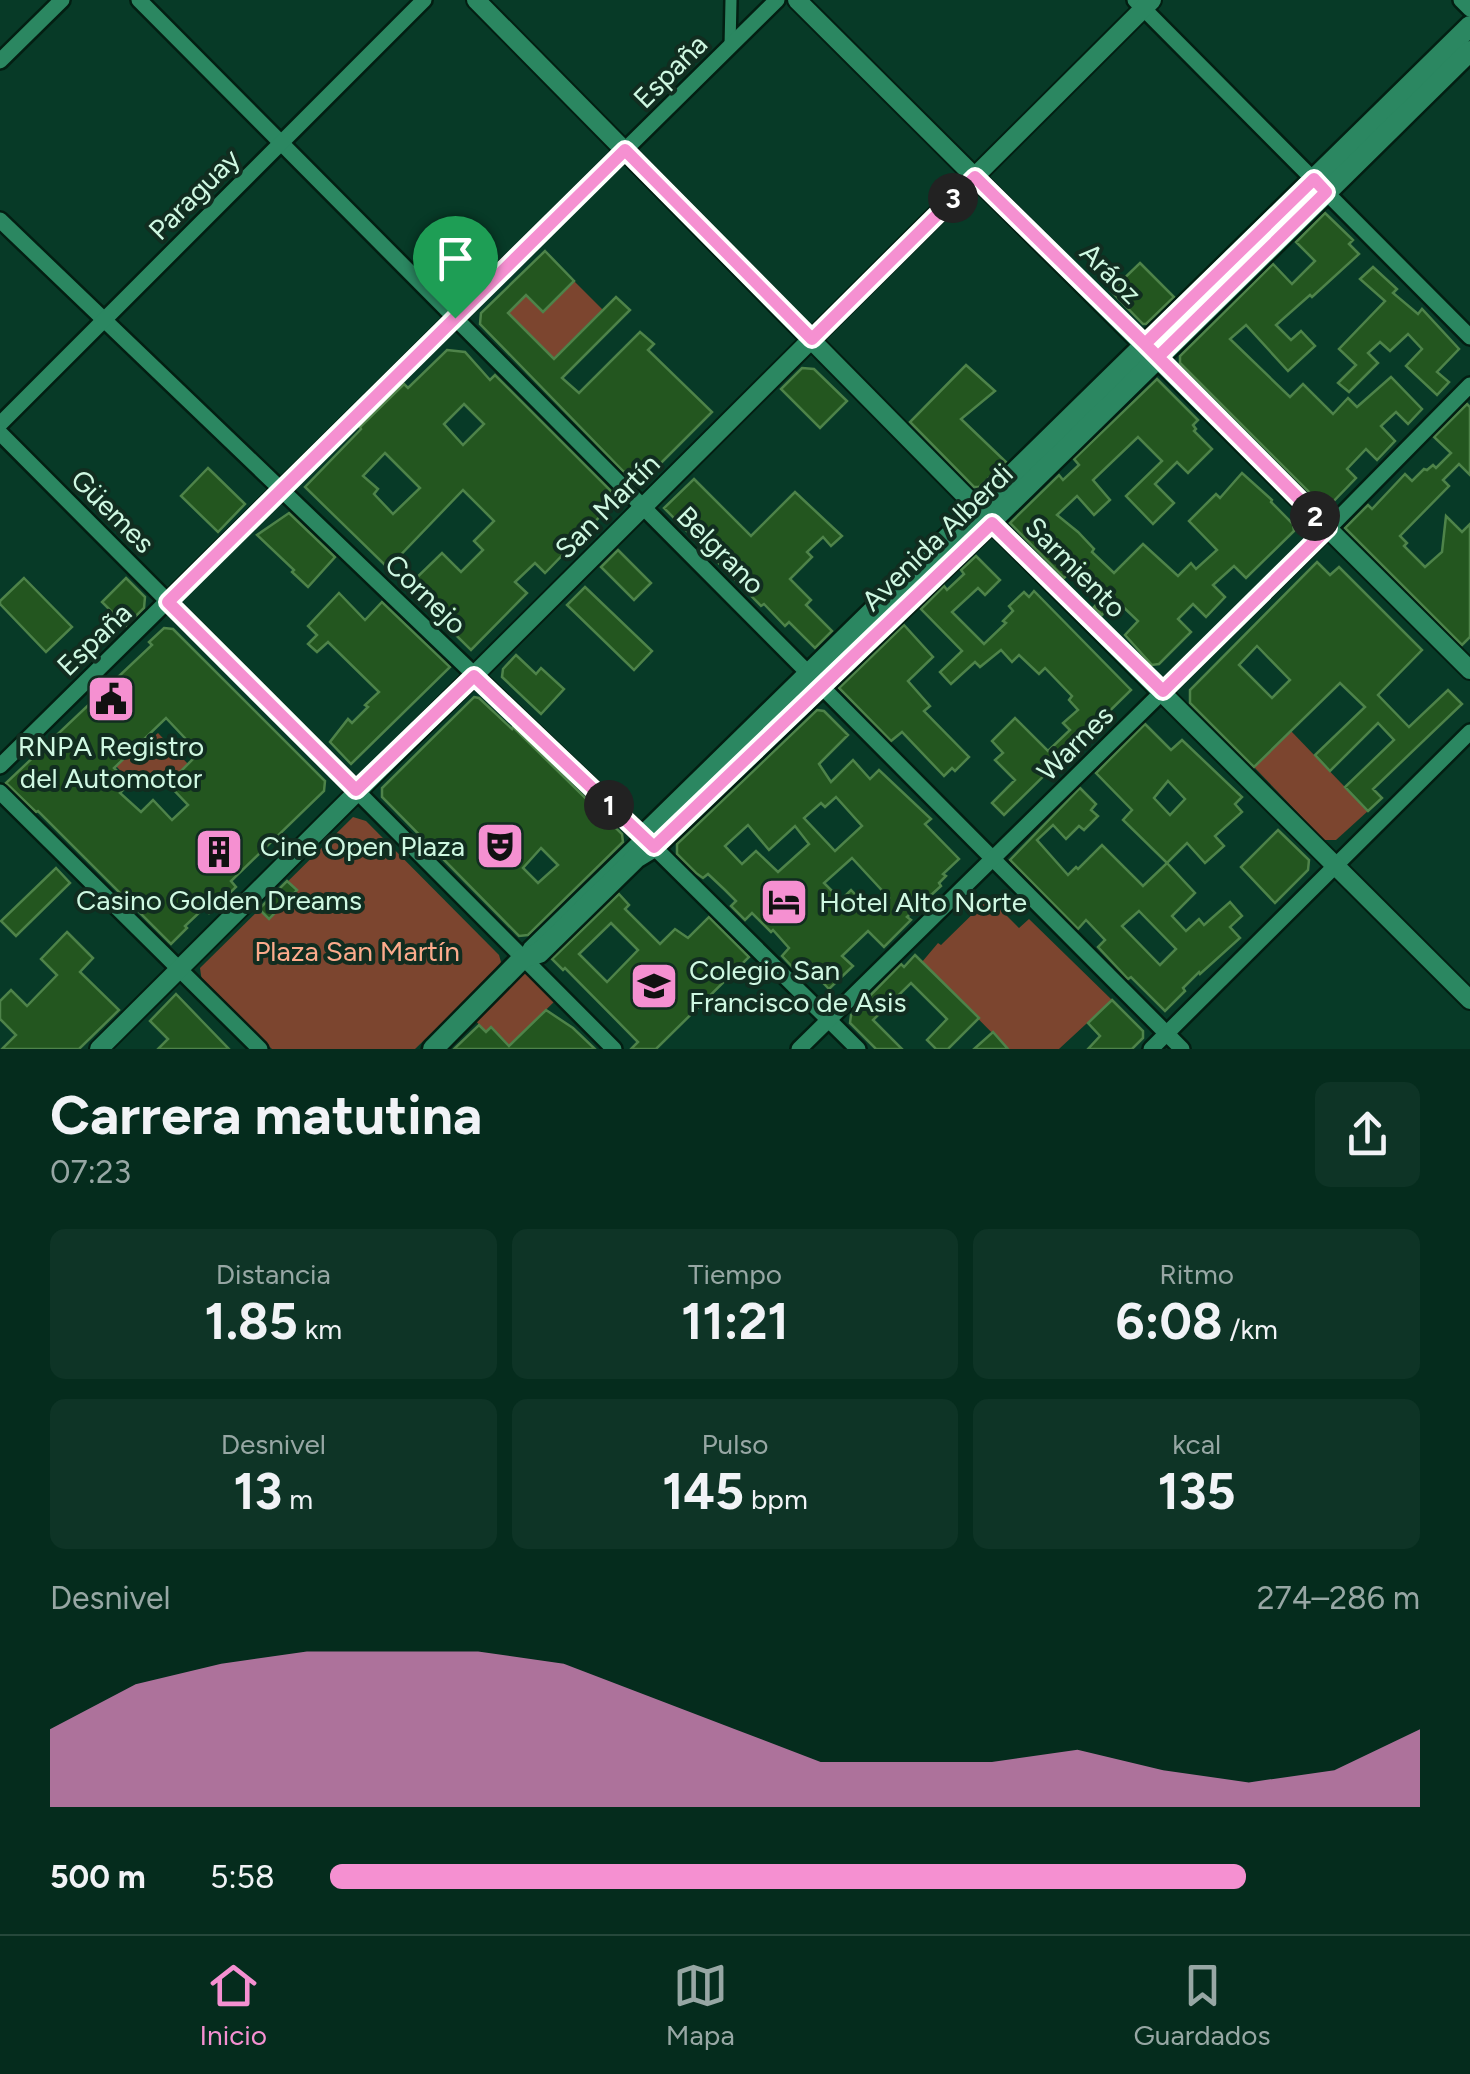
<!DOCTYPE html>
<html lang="es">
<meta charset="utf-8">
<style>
:root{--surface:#052c1d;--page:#0e3426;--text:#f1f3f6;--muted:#97a7a4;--line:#26483b;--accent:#f590d1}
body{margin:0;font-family:Figtree,sans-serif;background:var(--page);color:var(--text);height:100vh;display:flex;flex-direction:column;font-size:38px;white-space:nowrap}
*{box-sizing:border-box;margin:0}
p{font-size:32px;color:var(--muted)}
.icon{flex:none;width:55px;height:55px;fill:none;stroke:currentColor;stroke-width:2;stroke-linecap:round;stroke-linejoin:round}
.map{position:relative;height:1049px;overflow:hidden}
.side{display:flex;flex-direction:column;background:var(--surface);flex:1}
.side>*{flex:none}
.pin{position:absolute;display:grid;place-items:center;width:85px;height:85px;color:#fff;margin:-102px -42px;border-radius:50% 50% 50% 0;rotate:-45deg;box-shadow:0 0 10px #0007}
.pin .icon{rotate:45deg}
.km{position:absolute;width:50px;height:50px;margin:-25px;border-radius:50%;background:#222;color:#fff;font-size:28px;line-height:50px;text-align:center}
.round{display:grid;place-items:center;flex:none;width:105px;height:105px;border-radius:15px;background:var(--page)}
.head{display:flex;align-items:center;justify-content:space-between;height:170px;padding:0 50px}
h1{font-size:55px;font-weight:700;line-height:75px}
.metrics{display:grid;grid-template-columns:repeat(3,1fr);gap:15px;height:170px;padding:10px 50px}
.metrics div{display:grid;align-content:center;border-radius:15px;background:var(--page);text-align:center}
.metrics b{font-size:50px;font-weight:700}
.metrics small{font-size:28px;font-weight:400}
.metrics p{font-size:28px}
.chart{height:280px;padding:20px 50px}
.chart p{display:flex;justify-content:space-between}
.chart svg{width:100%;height:180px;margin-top:10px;fill:var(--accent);opacity:.7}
ul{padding:0 50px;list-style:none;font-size:32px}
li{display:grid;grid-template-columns:160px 120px 1fr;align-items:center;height:75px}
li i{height:25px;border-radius:12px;background:var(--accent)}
.tab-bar{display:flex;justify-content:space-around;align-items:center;height:140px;border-top:2px solid var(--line);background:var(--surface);font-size:28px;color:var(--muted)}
.tab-bar a{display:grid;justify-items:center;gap:5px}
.tab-bar .on{color:var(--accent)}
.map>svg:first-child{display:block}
</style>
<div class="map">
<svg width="1470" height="1049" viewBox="0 0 1470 1049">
<rect width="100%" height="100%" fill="#073a27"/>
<g fill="#7c452f">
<path d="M574,281L603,310L554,359L508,313L526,295L544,311Z"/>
<path d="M1291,731L1368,811L1336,840H1324L1254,767Z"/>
<path d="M158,733L188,764L168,784L154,770L136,787L116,766L146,736L150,740Z"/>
<path d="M353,817L366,821L499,955L501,962L498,969L415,1049H272L202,982L200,968Z"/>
<path d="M989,898L1019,928L1029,919L1112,1000L1059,1049H1008L922,962L938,943L941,945Z"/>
<path d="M526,969L558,998L509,1046L491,1028L486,1032L473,1018Z"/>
</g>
<g fill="#23561f" stroke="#4e8349" stroke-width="2.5" fill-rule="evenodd">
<path d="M1325,213L1353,240L1349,244L1359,254L1312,297L1310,295L1276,325L1291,340L1301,331L1315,346L1288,371L1246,325L1230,339L1290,397L1303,384L1333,414L1348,398L1357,407L1391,377L1422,409L1408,424L1396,412L1381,426L1395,441L1377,460L1366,449L1347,469L1356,478L1326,509L1180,363V356L1273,264L1292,284L1315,261L1296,242Z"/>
<path d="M545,251L574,281L543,312L526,295L508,313L554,359L616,297L630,310L562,378L579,393L640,332L654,344L648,350L712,412L644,480L634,471L631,476L627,471L624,472L480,324L481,313Z"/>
<path d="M1140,263L1174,297L1146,324H1143L1111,291Z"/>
<path d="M1373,267L1397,289L1393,293L1418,314L1422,309L1459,349L1437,372L1449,382L1437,395L1406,366L1422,349L1408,334L1390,351L1380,342L1368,353L1378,363L1349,392L1338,383L1356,365L1339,349L1385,301L1360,279Z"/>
<path d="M447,350L465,352L490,380L495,375L615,495V501L545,573L535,563L515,582L527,593L471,650L407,587L442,553L461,572L483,550L474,541L494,521L463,490L388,568L305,487L361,429L360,427L404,384L408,388ZM464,404L484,424L463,445L444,424ZM385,453L420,488L393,514L374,494L378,489L363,476Z"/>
<path d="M966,365L995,391L961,419L1006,462L979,487H974L910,422Z"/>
<path d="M802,368L814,369L847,401L820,428L781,389Z"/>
<path d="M1157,379L1198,420L1193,425L1196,429L1194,431L1212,449L1188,473L1177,462L1155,484L1174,503L1153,524L1126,496L1162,461L1138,437L1093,480L1110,500L1094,515L1077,496L1057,515L1078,532L1094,549L1092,552L1114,573L1143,544L1178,576L1191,563L1196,569L1217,550L1189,521L1216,494L1220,498L1242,473L1272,500L1271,502L1293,524L1294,531L1246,578L1234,566L1213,585L1225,597L1206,617L1193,604L1178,619L1191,632L1159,664L1152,665L1125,635L1138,621L1116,600L1102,615L1094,607L1098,603L1068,574L1064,578L1010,523L1059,475L1063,480L1079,465L1074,459Z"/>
<path d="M1467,404L1470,407V475L1459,464L1443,480L1449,486L1400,536L1407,543L1404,546L1425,567L1442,552L1446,516L1462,532L1470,524V637L1462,645L1345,528L1368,505L1372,509L1405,474L1412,481L1424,469L1427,470L1433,465L1436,468L1451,453L1434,437Z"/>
<path d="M208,468L245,504L218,532L181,496Z"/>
<path d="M694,479L751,536L795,492L842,536L831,546L823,537L807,552L812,557L790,579L811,600L806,605L832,631L815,648L789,622L785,626L764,604L761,606L664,508Z"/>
<path d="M289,513L335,557L308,587L292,572L294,570L257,535Z"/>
<path d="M618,550L651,583L634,600L601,567Z"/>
<path d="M976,556L1000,580L985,595L978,588L952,612L984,644L1006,623L1003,621L1013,611L1009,606L1024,592L1029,597L1034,591L1131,690L1004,815L992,803L1015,780L995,760L1003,753L992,741L1015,718L1048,751L1070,730L1063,723L1078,710L1069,700L1072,696L1045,668L1039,674L1019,655L1012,662L1001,650L980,667L975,662L951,684L940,672L962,651L921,609L944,586L947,590L964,574L961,570Z"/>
<path d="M1317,562L1330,575L1339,567L1422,650L1378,695L1409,727L1448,690L1462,704L1373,789L1382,798L1368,811L1345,787L1394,740L1378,723L1330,771L1315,755L1365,707L1340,683L1254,767L1190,703V690ZM1257,646L1290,680L1272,698L1239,665Z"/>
<path d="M24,578L72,627L46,652L0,604V601Z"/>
<path d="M126,578L145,597L144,608L126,626L102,602Z"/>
<path d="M585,587L652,651L634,670L567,605Z"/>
<path d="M339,593L365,620L382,602L450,667L351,764L330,742L348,719L352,723L368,707L365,705L379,692L328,642L317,652L308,644L317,635L308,626Z"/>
<path d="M904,625L933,657L908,681L930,706L924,711L969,757L955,771L952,768L944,776L902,732L891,741L839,688Z"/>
<path d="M164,628L173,629L325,781L324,791L231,881L236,887L209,913L204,908L185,926L187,928L171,944L38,811L36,812L6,783L135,661L152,645L149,642ZM166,718L199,753L168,784L188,805L172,820L153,800L141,812L120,793L123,790L119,785L125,779L114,768Z"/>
<path d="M516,655L536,674L541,668L564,689L541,714L502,677L503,669Z"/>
<path d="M474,697L479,698L512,729L513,727L622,834L623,842L528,935L519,936L382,797V788ZM541,848L558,865L538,883L523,868Z"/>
<path d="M817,710L824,711L848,735L819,764L831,782L853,760L870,779L879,770L931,819L925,824L959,859L943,874L946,876L939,883L941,886L907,917L911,920L884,947L868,931L842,956L853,966L829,989L805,964L797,972L782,956L789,948L773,930L771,932L752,913L745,920L731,906L736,901L725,890L708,874L703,878L696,873L677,854V844ZM836,797L862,826L835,851L804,818L821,803L825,807ZM748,825L769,850L795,826L809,844L778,872L756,851L742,864L725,846ZM852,858L889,898L873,913L851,890L841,900L824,883Z"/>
<path d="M1145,724L1171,750L1182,740L1242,797L1235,804L1242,812L1215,836L1224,846L1205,863L1187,843L1167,863L1123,820L1132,810L1096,773ZM1168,781L1185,799L1170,815L1154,798Z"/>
<path d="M1080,788L1096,804L1091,810L1098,816L1084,830L1079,826L1066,839L1053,825L1037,840L1068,875L1076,867L1078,869L1102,845L1143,886L1167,863L1195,893L1172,916L1186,931L1199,919L1204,925L1230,902L1242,916L1230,927L1240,938L1200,974L1199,972L1183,988L1185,991L1165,1011L1131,977L1128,979L1098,947L1105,940L1086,920L1078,929L1010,860ZM1139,911L1176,949L1160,965L1122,926Z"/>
<path d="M1278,830L1309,860L1308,870L1275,903L1241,867Z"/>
<path d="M56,868L70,883L16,936L1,921Z"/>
<path d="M287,881L297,890L269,919L259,909Z"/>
<path d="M619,894L629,905L625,909L660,944L675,929L688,938L709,917L749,957L656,1049H631L638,1042L565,968L563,970L552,959ZM611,923L638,950L607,982L579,954Z"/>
<path d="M67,932L93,958L80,972L119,1010L79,1049H2L16,1035L0,1019V1001L11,990L27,1006L57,975L41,959Z"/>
<path d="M915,955L979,1018L948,1049H936L927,1040L947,1019L911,983L873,1020L902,1049H876L850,1023L851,1015L901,964L904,967Z"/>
<path d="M176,994L201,1020L229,1049H158L168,1039L150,1021Z"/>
<path d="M1112,1000L1143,1031V1038L1132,1049H1088L1100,1036L1088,1023Z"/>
<path d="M546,1010L573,1028L595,1049H454L479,1025L486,1032L491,1027L509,1046Z"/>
<path d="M993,1032L1008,1049H974Z"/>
</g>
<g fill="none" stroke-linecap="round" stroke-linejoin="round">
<g stroke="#031e12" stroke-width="16">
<g id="pedestrian">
<path d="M730,47L731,0"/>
<path d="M525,954L529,947L642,837"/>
</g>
</g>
<g stroke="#031e12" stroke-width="20">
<g id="minor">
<path d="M139,0L1182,1049"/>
<path d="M1135,0L1470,337"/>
<path d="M1461,0L1470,9"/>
<path d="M0,61L62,0"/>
<path d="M0,220L654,847L858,1049"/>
<path d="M0,424L424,0"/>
<path d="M0,433L614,1049"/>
<path d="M0,766L777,0"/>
<path d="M0,792L260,1049"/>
<path d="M799,1049L1328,529L1470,385"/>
<path d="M1151,1049L1470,732"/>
</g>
</g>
<g stroke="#031e12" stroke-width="22">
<g id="tertiary">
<path d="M476,0L992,523L1470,1000"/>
<path d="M797,0L1470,670"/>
<path d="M99,1049L1152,0"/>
</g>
</g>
<g stroke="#031e12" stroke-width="25">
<g id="secondary">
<path d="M642,837L1470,26"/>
<path d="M433,1049L523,958L539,953L636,858L654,847C929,585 1199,318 1470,51"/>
</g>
</g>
<use href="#pedestrian" stroke="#2b8761" stroke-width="11"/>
<use href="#minor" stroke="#2b8761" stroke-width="15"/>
<use href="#tertiary" stroke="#2b8761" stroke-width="18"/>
<use href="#secondary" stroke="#2b8761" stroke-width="20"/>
</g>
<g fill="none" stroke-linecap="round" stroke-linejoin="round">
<g stroke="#fff" stroke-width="20">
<path id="route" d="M455,318L168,602L356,790L474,676L654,847L992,523L1163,691L1328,528L1145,344L1314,179L1326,192L1158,357L1145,344L975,177L812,339L625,150L455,318"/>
</g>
<use href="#route" stroke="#f590d1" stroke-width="12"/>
</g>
<defs>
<g id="civic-square" transform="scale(2.5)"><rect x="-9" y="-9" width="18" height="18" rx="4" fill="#f590d1" stroke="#112d20"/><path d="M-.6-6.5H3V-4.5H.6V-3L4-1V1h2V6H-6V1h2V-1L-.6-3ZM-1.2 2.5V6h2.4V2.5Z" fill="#111"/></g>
<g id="theatre-square" transform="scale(2.5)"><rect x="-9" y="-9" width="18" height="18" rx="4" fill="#f590d1" stroke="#112d20"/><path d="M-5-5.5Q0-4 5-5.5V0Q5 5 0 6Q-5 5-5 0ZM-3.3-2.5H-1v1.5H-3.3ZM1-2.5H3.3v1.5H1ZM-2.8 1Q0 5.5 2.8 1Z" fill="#111"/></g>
<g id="building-square" transform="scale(2.5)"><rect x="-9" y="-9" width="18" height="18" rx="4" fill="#f590d1" stroke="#112d20"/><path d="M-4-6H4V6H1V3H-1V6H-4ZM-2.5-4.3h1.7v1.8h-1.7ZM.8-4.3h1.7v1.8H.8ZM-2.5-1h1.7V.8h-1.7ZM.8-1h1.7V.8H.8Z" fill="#111"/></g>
<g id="hotel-square" transform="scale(2.5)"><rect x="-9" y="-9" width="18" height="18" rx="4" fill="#f590d1" stroke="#112d20"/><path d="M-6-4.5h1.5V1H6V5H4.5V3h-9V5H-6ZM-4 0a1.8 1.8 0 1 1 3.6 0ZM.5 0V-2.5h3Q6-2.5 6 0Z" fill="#111"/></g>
<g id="school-square" transform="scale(2.5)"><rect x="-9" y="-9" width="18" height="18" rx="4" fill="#f590d1" stroke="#112d20"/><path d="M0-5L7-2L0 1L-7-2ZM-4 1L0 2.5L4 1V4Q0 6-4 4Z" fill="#111"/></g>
</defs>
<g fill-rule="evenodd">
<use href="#civic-square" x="111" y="699"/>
<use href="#theatre-square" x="500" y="846"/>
<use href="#building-square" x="219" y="852"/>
<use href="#hotel-square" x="784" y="902"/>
<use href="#school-square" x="654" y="986"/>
</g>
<g text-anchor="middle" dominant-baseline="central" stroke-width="8" stroke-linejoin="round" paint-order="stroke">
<g font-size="28" fill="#cff8e2" stroke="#112d20">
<text transform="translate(670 71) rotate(-45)">España</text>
<text transform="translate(194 194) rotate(-45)">Paraguay</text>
<text transform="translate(1111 273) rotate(45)">Aráoz</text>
<text transform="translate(607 506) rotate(-45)">San Martín</text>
<text transform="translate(113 511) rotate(45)">Güemes</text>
<text transform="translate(937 537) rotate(-44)">Avenida Alberdi</text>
<text transform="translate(721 550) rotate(45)">Belgrano</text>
<text transform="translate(1076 567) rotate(45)">Sarmiento</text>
<text transform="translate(426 594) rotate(44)">Cornejo</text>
<text transform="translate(94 639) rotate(-44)">España</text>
<text transform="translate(1075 743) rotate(-45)">Warnes</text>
</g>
<g font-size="28" fill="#cff8e2" stroke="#112d20">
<text x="111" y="746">RNPA Registro<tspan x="111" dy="32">del Automotor</tspan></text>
<text x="465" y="846" text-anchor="end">Cine Open Plaza</text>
<text x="219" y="900">Casino Golden Dreams</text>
<text x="819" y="902" text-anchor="start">Hotel Alto Norte</text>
<text x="689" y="970" text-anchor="start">Colegio San<tspan x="689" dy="32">Francisco de Asis</tspan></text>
</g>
<g font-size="28" fill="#fcab8c" stroke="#112d20">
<text x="357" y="951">Plaza San Martín</text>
</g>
</g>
</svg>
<div class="pin" style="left:455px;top:318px;background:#1e9e55"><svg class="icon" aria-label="arrive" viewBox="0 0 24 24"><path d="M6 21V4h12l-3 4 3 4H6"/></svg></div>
<b class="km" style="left:609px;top:805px">1</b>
<b class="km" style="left:1315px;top:516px">2</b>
<b class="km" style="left:953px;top:198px">3</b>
</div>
<section class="side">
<div class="head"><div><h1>Carrera matutina</h1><p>07:23</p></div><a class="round"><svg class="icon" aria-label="share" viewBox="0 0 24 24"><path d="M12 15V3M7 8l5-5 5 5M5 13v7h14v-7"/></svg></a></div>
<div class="metrics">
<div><p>Distancia</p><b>1.85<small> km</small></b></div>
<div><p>Tiempo</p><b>11:21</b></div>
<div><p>Ritmo</p><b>6:08<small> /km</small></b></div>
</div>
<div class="metrics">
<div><p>Desnivel</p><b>13<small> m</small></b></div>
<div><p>Pulso</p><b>145<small> bpm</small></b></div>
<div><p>kcal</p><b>135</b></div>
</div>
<div class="chart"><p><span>Desnivel</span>274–286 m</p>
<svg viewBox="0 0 160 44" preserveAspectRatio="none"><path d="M0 44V25L10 14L20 9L30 6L40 6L50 6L60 9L70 17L80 25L90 33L100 33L110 33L120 30L130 35L140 38L150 35L160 25V44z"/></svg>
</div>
<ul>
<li><b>500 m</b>5:58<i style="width:84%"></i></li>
</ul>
</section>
<nav class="tab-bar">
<a class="on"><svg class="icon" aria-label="home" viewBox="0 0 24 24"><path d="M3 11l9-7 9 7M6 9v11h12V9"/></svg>Inicio</a>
<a><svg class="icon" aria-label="map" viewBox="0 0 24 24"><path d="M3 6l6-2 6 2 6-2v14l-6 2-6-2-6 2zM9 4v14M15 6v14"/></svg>Mapa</a>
<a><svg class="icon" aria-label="saved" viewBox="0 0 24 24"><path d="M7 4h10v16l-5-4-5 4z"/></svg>Guardados</a>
</nav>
